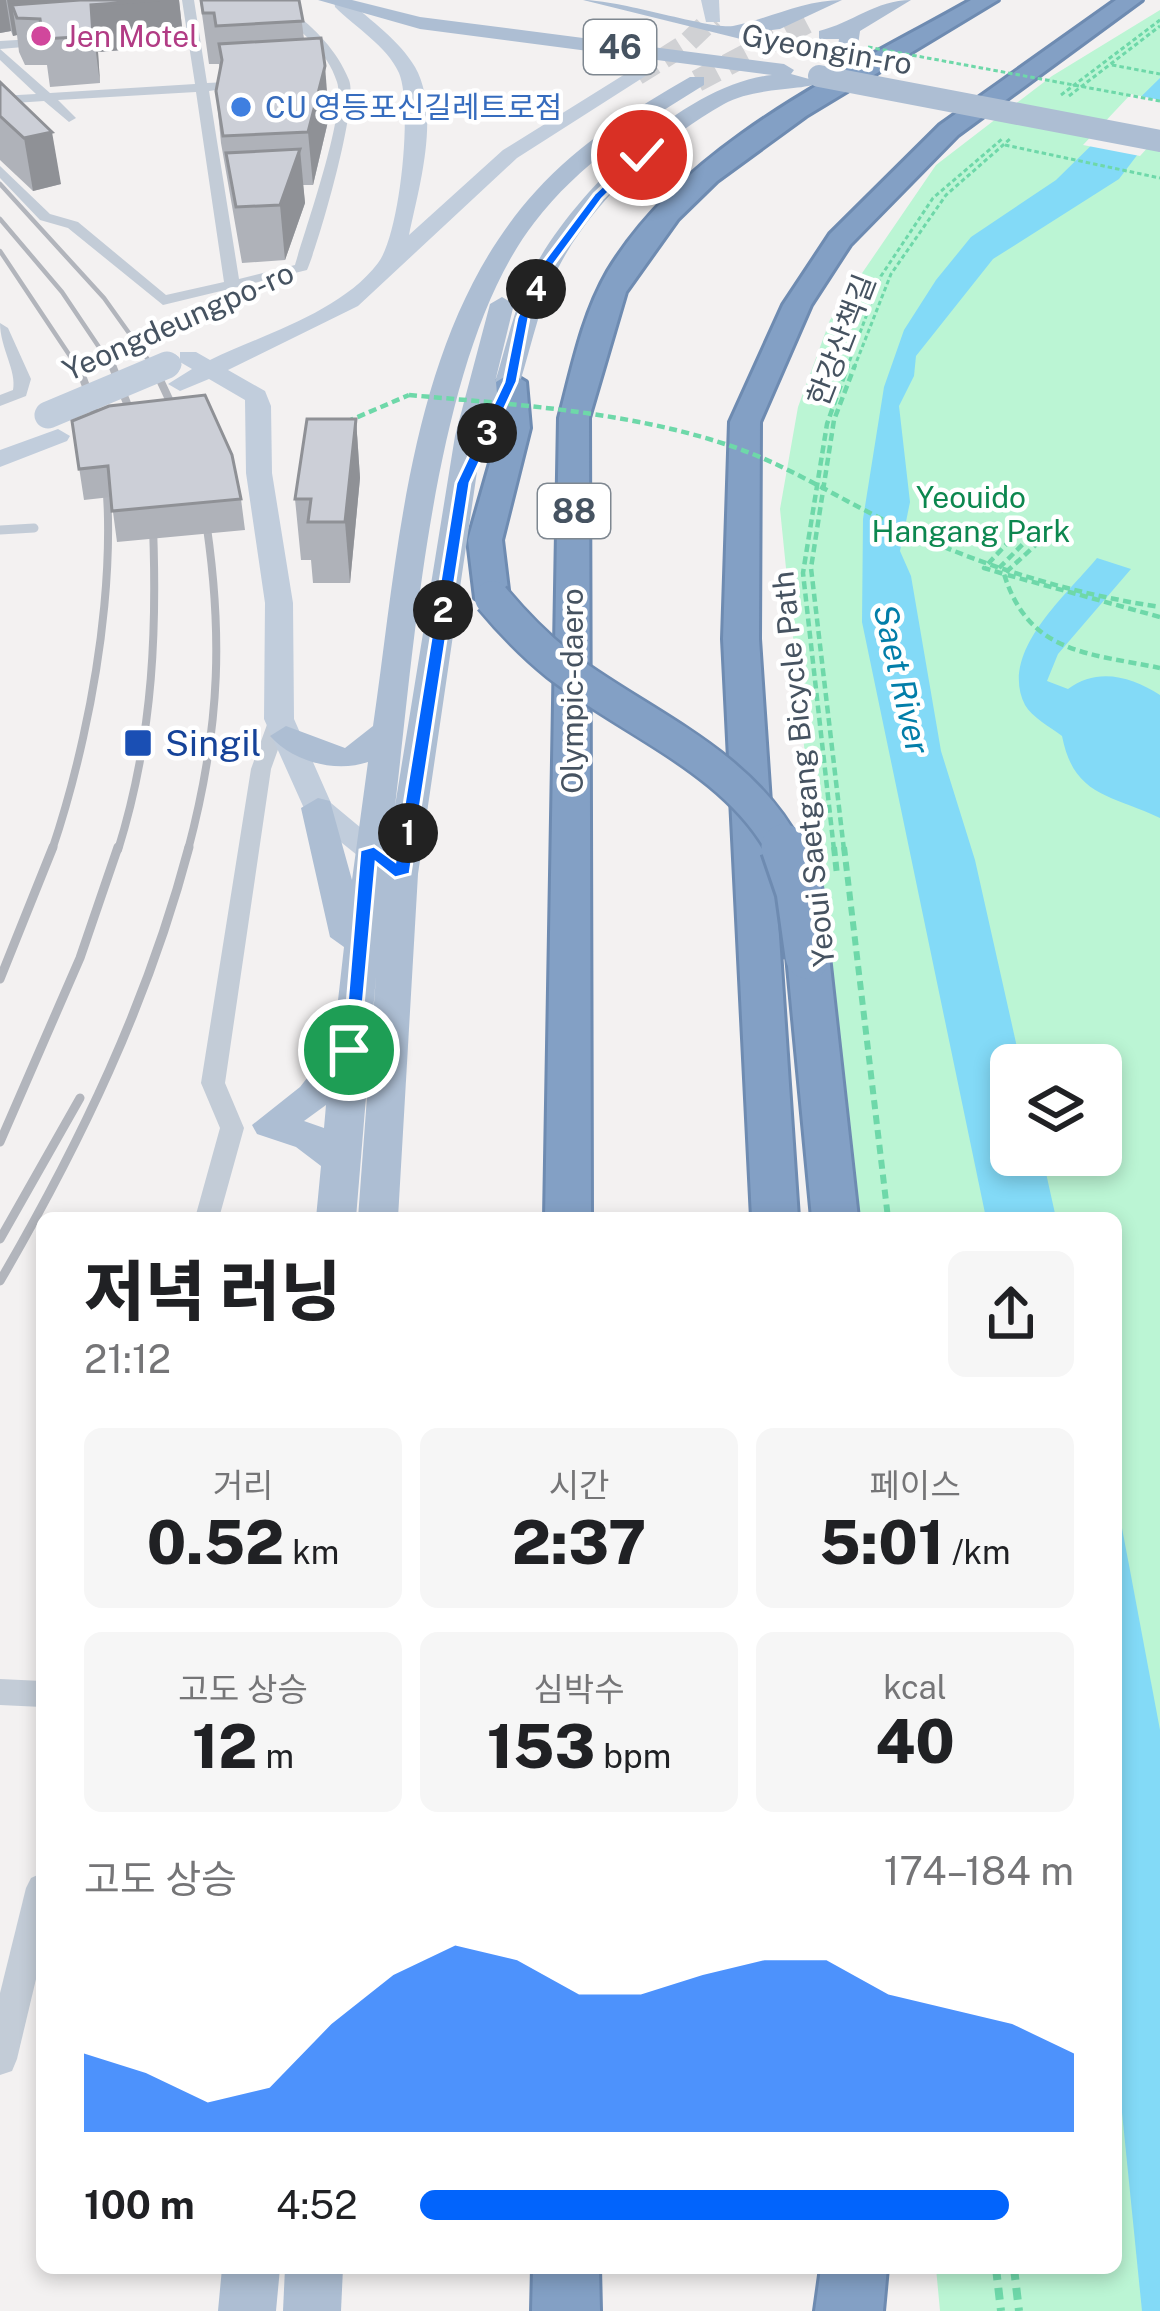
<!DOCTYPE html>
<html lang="ko">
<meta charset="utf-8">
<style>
:root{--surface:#fff;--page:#f6f6f6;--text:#202124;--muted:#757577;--accent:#0264fc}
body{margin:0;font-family:"Public Sans","Noto Sans KR",sans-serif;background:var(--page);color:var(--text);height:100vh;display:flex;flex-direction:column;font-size:45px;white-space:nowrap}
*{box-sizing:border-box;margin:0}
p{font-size:39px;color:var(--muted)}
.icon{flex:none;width:66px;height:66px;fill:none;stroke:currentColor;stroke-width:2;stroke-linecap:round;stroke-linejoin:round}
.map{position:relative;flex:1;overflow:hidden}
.drawer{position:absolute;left:36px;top:1212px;width:1086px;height:1062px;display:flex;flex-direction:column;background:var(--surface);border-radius:18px;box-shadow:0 6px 18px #0003}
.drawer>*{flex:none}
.fabs{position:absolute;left:990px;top:1044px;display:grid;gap:24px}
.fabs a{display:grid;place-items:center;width:132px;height:132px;border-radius:18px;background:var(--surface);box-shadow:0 6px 18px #0003;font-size:60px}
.pin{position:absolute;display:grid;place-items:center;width:102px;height:102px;color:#fff;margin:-51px;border:6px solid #fff;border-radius:50%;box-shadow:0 3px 12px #0007}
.km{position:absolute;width:60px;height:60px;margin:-30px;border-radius:50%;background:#222;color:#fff;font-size:33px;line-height:60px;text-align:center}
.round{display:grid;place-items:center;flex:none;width:126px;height:126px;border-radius:18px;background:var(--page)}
.headline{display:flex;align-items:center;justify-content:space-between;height:204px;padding:0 48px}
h1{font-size:66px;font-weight:800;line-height:90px}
.stats{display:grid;grid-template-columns:repeat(3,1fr);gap:18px;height:204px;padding:12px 48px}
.stats div{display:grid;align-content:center;border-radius:18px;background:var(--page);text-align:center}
.stats b{font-size:60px;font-weight:800}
.stats small{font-size:33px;font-weight:400}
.stats p{font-size:33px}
.chart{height:336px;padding:24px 48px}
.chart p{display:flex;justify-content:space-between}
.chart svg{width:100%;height:216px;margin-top:12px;fill:var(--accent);opacity:.7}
ul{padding:0 48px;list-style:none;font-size:39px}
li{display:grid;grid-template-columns:192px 144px 1fr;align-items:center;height:90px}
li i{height:30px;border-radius:15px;background:var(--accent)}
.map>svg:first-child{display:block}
</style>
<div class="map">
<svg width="1160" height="2311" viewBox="0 0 1160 2311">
<rect width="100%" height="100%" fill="#f3f1f1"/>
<path fill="#bbf5d4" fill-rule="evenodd" d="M1160,10V2311H940L936,2268H1116V1218H852L780,509L798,407L830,320L936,165L1052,76ZM1011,1065H1101V1155H1011Z"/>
<g fill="#83daf7">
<path d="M1160,78V125L1119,179L993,259L916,356L914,376L899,406L910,502L900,551L911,576L941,751L975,860L1021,1065H1011V1155H1042L1056,1218H986L862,622L863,519L884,387L904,330L936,280L971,237L1056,180Z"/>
<path d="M1097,558L1131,569L1058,654L1047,681L1068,689C1097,667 1131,676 1160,695V818C1110,794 1074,797 1062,736C1050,727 1032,717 1025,705C998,652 1067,595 1097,558Z"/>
<path d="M1116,1496L1160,1730V2311H1142L1116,2053Z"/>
</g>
<path fill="#f3f1f1" d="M1131,94L1160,100V134L1140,156L1083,145Z"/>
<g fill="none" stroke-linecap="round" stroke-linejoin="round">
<path stroke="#d0d1d4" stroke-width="21" stroke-dasharray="21 10" stroke-linecap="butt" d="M637,75L686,44L713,18"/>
<path stroke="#d0d1d4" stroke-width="22" stroke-dasharray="22 12" stroke-linecap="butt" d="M697,81L808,22"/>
<g stroke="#6e8bb1" stroke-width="6">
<g id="highway">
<path d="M971,0H998L806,116L717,181L678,219L626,292L589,418L591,1218H545L559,418C572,369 582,316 608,271C687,141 844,72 971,0Z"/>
<path d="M1116,0H1142L958,135L850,245L811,305L760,422L759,639L798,1218H752L723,639L730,422L783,305L830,234L940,125Z"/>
<path d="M511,373L526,382L530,428L502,540L509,598L492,608L475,598L468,540L500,428L496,382Z"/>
<path d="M808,943L823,947L829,956L858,1218H812L787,956L793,947Z"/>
<path d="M533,2268H599L600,2311H532Z"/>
<path d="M821,2268H887L883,2311H815Z"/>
</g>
</g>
<g stroke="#6ed8a9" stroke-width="3" stroke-dasharray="4.5 3" stroke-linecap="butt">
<path d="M1112,65L1160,74"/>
<path d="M1061,95L1160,20"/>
<path d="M1069,96L1160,26"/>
<path d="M1005,145L1160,178"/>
<path d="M847,368L881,276L933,198L1002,139"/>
<path d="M854,368L891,274L946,195L1010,139"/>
</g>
<g stroke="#6ed8a9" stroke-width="4.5" stroke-dasharray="8 4.5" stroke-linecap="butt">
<path d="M346,422L409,395"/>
<path d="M1017,533L1040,541L1004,574L984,568Z"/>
<path d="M999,568L1030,537"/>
<path d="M1160,617L1004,574C1029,654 1088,653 1160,668"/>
<path d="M834,850L803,573L827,424L848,365"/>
<path d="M844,850L811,568L834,420L855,365"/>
</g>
<g stroke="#6ed8a9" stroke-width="6" stroke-dasharray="9 6" stroke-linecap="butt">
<path d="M834,847L837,875"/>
<path d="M844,847L888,1218"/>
</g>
<g stroke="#6ed8a9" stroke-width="8" stroke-dasharray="12 8" stroke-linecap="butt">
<path d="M996,2268L1001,2311"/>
<path d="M1014,2268L1019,2311"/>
</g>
<path stroke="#c3ccd7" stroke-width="9" d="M0,530L34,528"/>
<g fill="#c3ccd7" fill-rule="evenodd">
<path d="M182,0H194L207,83L245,81L251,85L209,91L239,279L295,265C305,229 347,112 337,82C327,50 300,32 278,10L281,0H293L290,9C315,29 337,50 349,80C359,104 319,242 307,270L163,305L68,228L40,220L0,178V166L50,214L78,222L166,295L224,282L196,92L58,100L76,118L69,122L44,101L0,104V96L36,94L0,60V49L50,93L195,84Z"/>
<path d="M51,38L53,41L47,45L0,49V41Z"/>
<path d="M0,323L8,328L31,379L26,396L0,406V395L13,390C17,371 0,348 0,323Z"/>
<path d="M279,713L289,719L271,769L225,1083L244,1128L219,1218H195L220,1128L201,1083L251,769L269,719Z"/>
<path d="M0,1679L42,1681V1707L0,1705Z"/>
<path d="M42,1873V1954L17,2059L12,2071L0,2075V1993L26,1888L31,1878Z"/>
</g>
<g fill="#c1cddc" fill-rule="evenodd">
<path d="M334,0H348C371,21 399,40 415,67C441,113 419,187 409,235L503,150L630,71L647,75L517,158L358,306L228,370L265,391L271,406L272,473L293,603L294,719L331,803L409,868L393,878L382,875L307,815L264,719L265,603L246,473L245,400L209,379L180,391L168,384L192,369L180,362V352H196L210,360C264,334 341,312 378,263C400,235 413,106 399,73C387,46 355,27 335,7Z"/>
<path d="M701,0H719L720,22H706Z"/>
<path d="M58,429L70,436L67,441L0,467V450Z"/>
</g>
<g fill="#adbed3" fill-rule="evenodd">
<path d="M318,0H352L420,17L784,64L794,70L791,74L820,82C808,91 755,86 724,104C655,143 579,213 549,288C532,330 525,376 507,419L494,427L484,424L418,874L398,1218H358L376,976L356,1218H316L321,1166L296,1147L257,1134L252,1125L300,1087L333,1045L344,947L330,937L301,808L318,798L330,801L352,880L368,762C336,773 293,762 270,736L286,726L345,748L373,726C399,549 409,330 536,191C579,143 635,109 690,77H704V85C642,123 579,164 534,223C433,354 415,641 395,806L455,436L490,304L502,297L514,304L495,382C507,344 515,303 534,268C575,193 683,84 772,75L420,29ZM326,1105L324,1128L304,1121Z"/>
<path d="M583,0C621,0 712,30 733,26C768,19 804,0 842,0L780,29L757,32L837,51L839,39H819V31C852,23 876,0 911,0L860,31L856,59L846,65Z"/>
<path d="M222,2268H280L276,2311H218Z"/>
<path d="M285,2268H343L341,2311H283Z"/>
</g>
<use href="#highway" fill="#83a0c5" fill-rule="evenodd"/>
<g stroke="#b2b5bc" stroke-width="4.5">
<path d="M0,184L104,298L154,368"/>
<path d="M0,219L62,292L113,368"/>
<path d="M0,251L78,368"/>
</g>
<g stroke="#b2b5bc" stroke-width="8">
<path d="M112,365L139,434"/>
<path d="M153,365L182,427"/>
<path d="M52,850C96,720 139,492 77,365"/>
<path d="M118,850C154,735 158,624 152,504"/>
<path d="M188,850C221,726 224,628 203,502"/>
</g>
<g stroke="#b2b5bc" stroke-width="9">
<path d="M0,979L53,847"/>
<path d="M0,1142L80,958L118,847"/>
<path d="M0,1239L80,1098"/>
<path d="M0,1281C80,1144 148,1002 189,847"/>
</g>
<g stroke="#6e8bb1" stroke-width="39" stroke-linecap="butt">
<path id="highway-bridge-far1" d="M492,598C512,622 533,644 558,664C633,722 739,761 785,850"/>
</g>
<g stroke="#6e8bb1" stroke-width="51" stroke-linecap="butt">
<path id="highway-bridge" d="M784,847L799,891L808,956"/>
</g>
<path stroke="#6ed8a9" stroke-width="3" stroke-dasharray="4.5 3" stroke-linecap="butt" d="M868,47L1160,101"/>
<path stroke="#6ed8a9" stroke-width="4.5" stroke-dasharray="8 4.5" stroke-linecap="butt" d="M409,395C518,405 629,411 734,447C789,466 838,498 890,523C976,564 1066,593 1160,607"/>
<path stroke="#c1cddc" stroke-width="21" d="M160,368L171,364"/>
<path stroke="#c1cddc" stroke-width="27" d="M48,415L167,365"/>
<path stroke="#adbed3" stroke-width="22" d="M819,76L1160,141"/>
<use href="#highway-bridge-far1" stroke="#83a0c5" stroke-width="34"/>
<use href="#highway-bridge" stroke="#83a0c5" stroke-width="45"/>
</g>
<g fill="#afb2b9">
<path d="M0,0H179L184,45L98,52L100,83L50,87L47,65H25L19,52L17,35L13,36L11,31L0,33Z"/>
<path d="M200,0H299L304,39L329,117L313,185H303L305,203L285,260L242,263L221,143L216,91L220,70L219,64H209Z"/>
<path d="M0,82L61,184L33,191L0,160Z"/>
<path d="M356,419L360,478L350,583H313L311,560H301L295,499Z"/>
<path d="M72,421L241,499L245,530L117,542L111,497L84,500Z"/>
</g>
<g fill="#8f9196">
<path d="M0,0H6L11,31L0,33Z"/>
<path d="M7,0H179L184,45L98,52L100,83L93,30L40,19L12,5L17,35L13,36Z"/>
<path d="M325,66L329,117L313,185L308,132Z"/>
<path d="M52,132L61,184L33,191L24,138Z"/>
<path d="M300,149L305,203L285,260L280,205Z"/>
<path d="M356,419L360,478L350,583L345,522Z"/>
</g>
<g fill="#cccfd7" stroke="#8f9196" stroke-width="3">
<path d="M80,0H159L91,5L93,36L43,39L40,19L17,18L12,5Z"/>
<path d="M201,0H299L303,21L216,26L214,13H203Z"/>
<path d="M321,38L325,66L308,132L223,136L216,91L222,60L219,44Z"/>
<path d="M0,82L52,132L24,138L0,116Z"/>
<path d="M300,149L280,205L236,207L226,153Z"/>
<path d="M205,395L232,455L241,499L112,511L108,466L79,469L72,421L109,406Z"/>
<path d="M307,419H356L345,522H308L311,499H295Z"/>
</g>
<path fill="#0264fc" stroke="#fff" stroke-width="3" d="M638,153L647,155L602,199L552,267L529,318L517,382L470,483L410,874L395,878L376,863L359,1050L343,1054L360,850L374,846L395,861L456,483L504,382L517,318L540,266L594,194Z"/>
<circle fill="#d1479c" stroke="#fff" stroke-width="4.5" cx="41" cy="36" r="12"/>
<circle fill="#3f7fe0" stroke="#fff" stroke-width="4.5" cx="241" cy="107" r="12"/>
<rect fill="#1a4fb4" stroke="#fff" stroke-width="4.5" x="123" y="728" width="30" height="30" rx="6"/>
<g text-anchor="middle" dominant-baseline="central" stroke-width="9" stroke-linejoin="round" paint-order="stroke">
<g font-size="30" fill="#b23c85" stroke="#fff" text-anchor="start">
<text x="65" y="36">Jen Motel</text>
</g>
<g font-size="30" fill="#465361" stroke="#fff">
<text transform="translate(827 49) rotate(10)">Gyeongin-ro</text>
<text transform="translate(178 321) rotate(-24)">Yeongdeungpo-ro</text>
<text transform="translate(841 340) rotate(-69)">한강산책길</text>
<text transform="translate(572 691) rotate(-90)">Olympic-daero</text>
<text transform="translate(803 769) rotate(-96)">Yeoui Saetgang Bicycle Path</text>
</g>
<g font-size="30" fill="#366cbe" stroke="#fff" text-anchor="start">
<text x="265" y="107">CU 영등포신길레트로점</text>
</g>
<g font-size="30" fill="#0c874f" stroke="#fff">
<text x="971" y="497">Yeouido<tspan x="971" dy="34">Hangang Park</tspan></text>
</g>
<g fill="#fff" stroke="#7e8790" stroke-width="3">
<rect x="584" y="20" width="72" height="54" rx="9"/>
<rect x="538" y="484" width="72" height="54" rx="9"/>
</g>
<g font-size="33" font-weight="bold" fill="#465361">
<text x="620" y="47">46</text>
<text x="574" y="511">88</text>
</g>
<g font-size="33" font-style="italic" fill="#027ea9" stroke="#fff">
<text transform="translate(902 679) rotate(77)">Saet River</text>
</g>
<g font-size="36" fill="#164399" stroke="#fff" text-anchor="start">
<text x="165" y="743">Singil</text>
</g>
</g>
</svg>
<div class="fabs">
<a><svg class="icon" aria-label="layers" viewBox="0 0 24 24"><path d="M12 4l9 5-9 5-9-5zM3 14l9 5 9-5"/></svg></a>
</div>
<div class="pin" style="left:349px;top:1050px;background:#1e9e55"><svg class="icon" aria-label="arrive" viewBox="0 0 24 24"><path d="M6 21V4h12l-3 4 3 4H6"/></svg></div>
<div class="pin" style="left:642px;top:155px;background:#d93025"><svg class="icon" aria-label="check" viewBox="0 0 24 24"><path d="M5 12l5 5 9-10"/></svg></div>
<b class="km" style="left:408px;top:833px">1</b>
<b class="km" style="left:443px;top:610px">2</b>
<b class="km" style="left:487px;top:433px">3</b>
<b class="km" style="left:536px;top:289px">4</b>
<section class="drawer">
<div class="headline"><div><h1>저녁 러닝</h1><p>21:12</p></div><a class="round"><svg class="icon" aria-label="share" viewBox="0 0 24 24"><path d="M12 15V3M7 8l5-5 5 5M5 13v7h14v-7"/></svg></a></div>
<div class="stats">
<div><p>거리</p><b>0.52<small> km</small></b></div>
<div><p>시간</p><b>2:37</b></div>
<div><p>페이스</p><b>5:01<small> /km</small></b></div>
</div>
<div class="stats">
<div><p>고도 상승</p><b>12<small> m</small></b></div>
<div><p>심박수</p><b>153<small> bpm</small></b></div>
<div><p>kcal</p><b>40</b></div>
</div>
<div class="chart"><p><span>고도 상승</span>174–184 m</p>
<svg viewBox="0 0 160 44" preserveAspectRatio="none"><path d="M0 44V28L10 32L20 38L30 35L40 22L50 12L60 6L70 9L80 16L90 16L100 12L110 9L120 9L130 16L140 19L150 22L160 28V44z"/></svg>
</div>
<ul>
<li><b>100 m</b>4:52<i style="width:90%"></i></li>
</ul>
</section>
</div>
